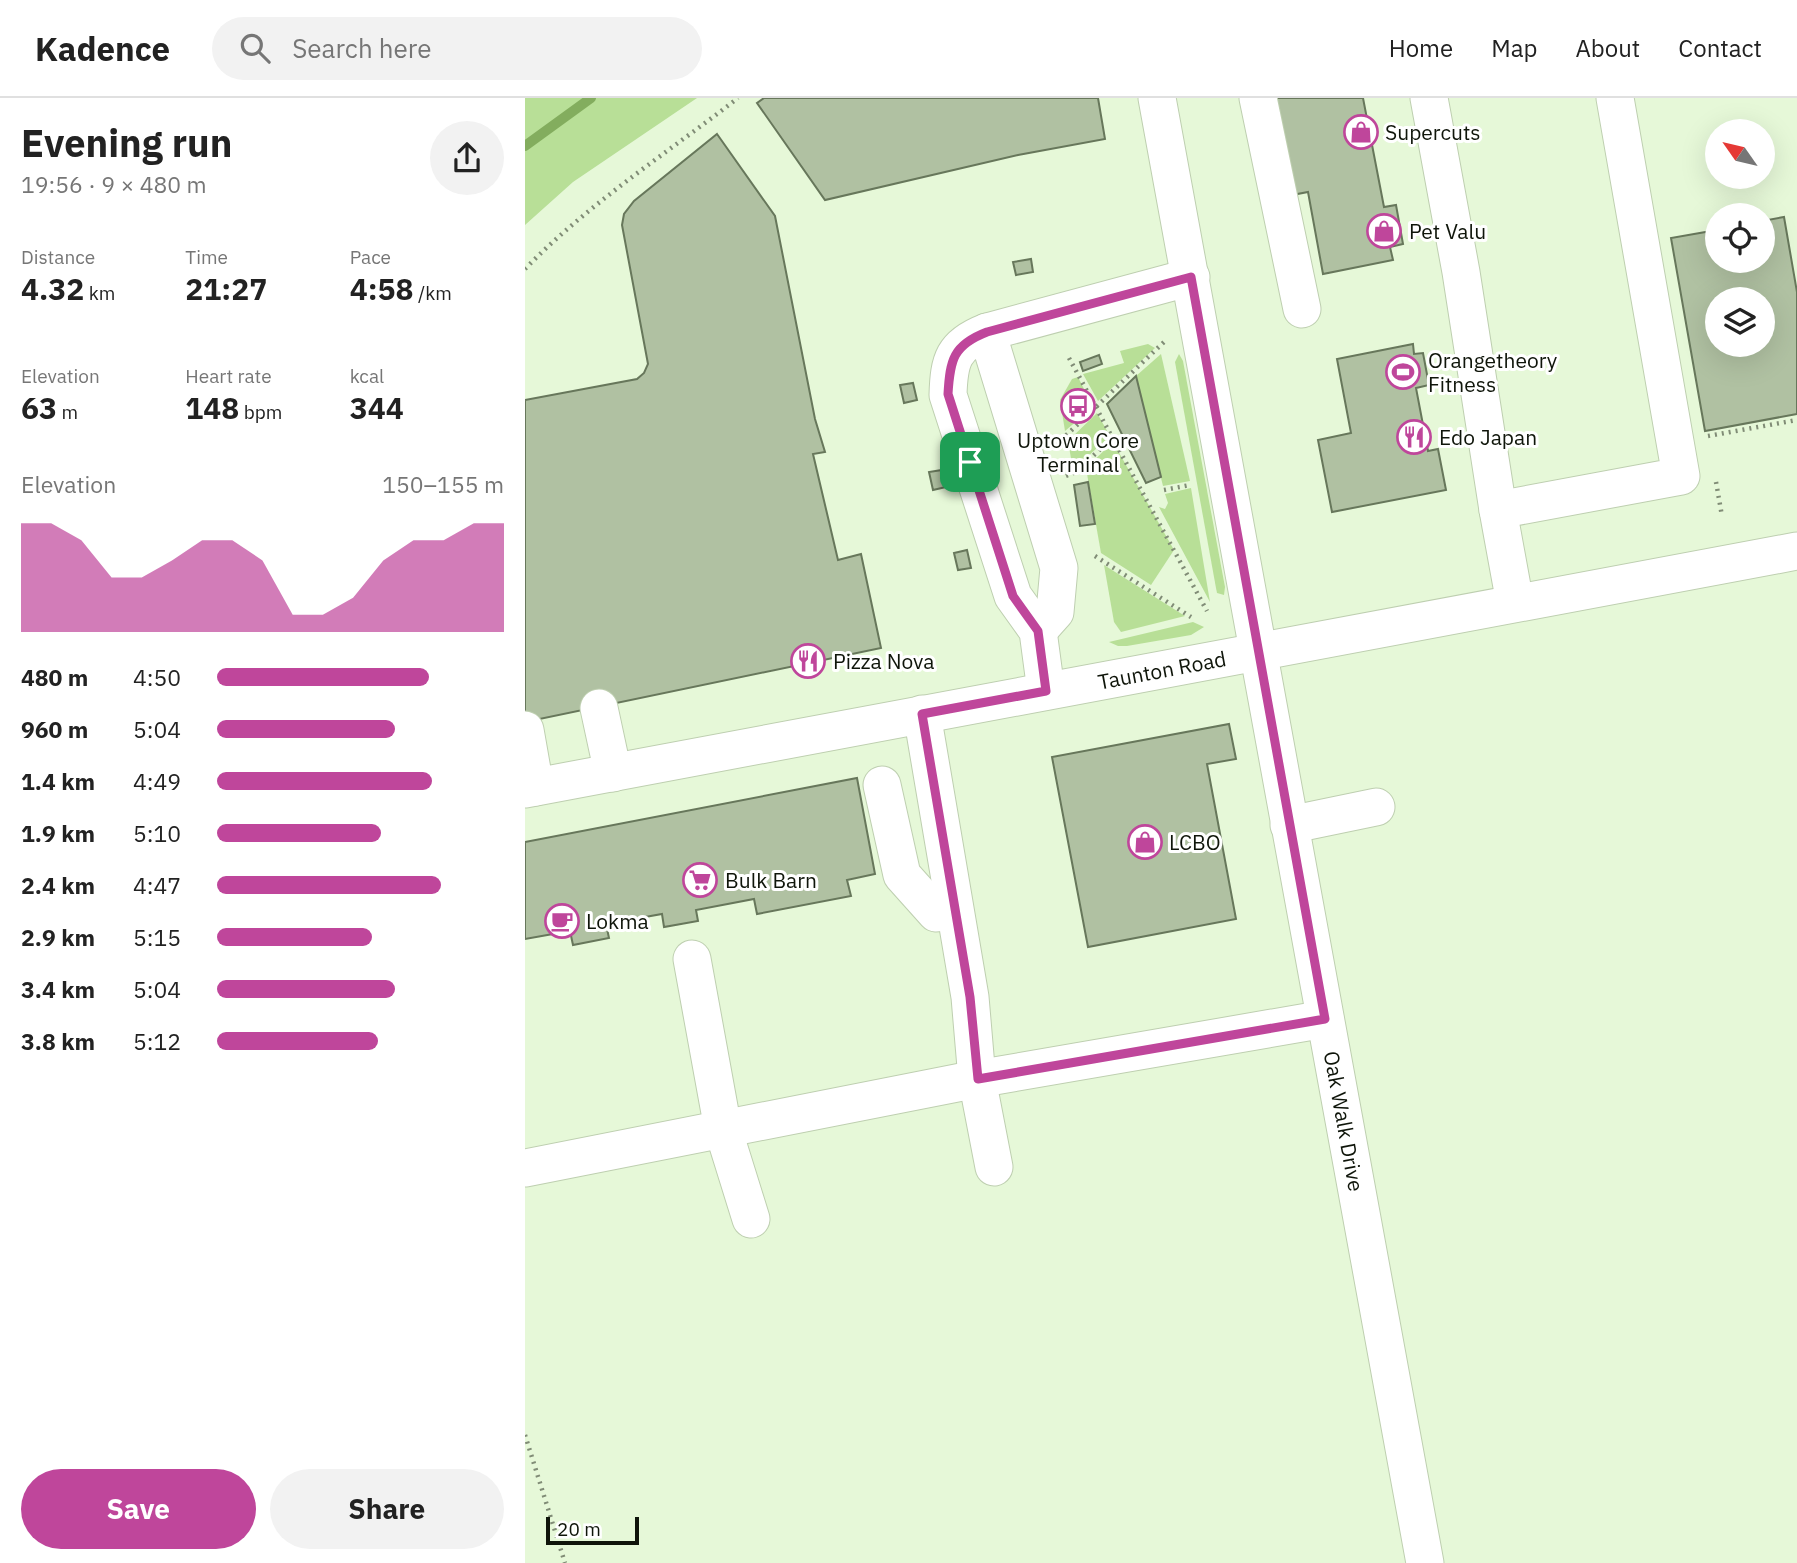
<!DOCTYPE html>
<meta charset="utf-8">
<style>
:root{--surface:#fff;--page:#f2f2f2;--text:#222;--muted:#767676;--line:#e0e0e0;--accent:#bf469b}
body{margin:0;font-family:"IBM Plex Sans",sans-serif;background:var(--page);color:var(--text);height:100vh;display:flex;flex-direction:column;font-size:26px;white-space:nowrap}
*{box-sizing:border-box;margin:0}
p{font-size:23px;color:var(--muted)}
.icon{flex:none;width:38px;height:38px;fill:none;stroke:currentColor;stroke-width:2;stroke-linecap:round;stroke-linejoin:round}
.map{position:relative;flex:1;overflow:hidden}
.panel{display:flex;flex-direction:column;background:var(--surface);width:525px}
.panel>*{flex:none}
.needle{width:46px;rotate:304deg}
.controls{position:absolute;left:1180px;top:21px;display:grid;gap:14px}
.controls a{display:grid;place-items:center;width:70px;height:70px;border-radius:50%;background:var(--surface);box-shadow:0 7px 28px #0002;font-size:35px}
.scale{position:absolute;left:21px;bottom:18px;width:93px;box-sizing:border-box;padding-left:7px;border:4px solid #0f150a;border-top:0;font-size:19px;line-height:24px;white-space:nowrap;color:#0f150a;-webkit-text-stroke:5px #fff;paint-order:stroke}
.pin{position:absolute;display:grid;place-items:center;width:60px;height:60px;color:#fff;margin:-30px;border-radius:14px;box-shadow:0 4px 10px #0006}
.round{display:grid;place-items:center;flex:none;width:74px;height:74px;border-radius:37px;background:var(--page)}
.overview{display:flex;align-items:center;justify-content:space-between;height:119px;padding:0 21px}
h1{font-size:38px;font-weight:700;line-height:52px}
.figures{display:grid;grid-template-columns:repeat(3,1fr);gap:10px;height:119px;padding:7px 21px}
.figures div{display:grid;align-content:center}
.figures b{font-size:30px;font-weight:700}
.figures small{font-size:19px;font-weight:400}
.figures p{font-size:19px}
.chart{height:196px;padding:14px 21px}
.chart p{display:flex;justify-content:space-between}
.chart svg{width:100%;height:126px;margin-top:7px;fill:var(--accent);opacity:.7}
.cta{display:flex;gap:14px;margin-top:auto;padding:14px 21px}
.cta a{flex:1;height:80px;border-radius:42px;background:var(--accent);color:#fff;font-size:28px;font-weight:700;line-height:80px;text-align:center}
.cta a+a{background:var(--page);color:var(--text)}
ul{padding:0 21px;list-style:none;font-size:23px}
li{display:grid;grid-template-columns:112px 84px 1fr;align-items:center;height:52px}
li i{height:18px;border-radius:9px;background:var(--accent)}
header{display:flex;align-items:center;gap:42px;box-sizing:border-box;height:98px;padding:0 35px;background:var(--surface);border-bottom:2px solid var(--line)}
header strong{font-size:33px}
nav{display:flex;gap:38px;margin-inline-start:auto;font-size:24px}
.search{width:490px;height:63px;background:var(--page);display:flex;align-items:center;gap:18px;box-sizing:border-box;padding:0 24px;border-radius:38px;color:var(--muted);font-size:26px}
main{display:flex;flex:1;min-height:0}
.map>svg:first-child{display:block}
</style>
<header>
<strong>Kadence</strong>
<div class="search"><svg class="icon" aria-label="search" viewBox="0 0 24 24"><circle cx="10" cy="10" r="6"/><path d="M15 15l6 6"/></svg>Search here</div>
<nav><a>Home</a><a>Map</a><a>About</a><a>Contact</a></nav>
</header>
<main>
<section class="panel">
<div class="overview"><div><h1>Evening run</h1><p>19:56 · 9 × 480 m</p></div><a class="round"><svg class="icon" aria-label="share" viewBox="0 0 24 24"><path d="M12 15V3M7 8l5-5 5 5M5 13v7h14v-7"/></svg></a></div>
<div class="figures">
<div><p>Distance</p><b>4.32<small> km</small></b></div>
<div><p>Time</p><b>21:27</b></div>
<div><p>Pace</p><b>4:58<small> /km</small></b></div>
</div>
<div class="figures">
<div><p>Elevation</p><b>63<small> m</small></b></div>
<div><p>Heart rate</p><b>148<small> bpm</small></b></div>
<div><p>kcal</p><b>344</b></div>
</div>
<div class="chart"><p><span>Elevation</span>150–155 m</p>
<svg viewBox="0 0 160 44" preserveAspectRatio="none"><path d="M0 44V6L10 6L20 12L30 25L40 25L50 19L60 12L70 12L80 19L90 38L100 38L110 32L120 19L130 12L140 12L150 6L160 6V44z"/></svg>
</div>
<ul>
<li><b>480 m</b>4:50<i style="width:74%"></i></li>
<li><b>960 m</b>5:04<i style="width:62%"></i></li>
<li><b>1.4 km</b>4:49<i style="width:75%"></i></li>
<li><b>1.9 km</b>5:10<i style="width:57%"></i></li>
<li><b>2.4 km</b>4:47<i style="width:78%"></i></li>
<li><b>2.9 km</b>5:15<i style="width:54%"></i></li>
<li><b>3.4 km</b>5:04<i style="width:62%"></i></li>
<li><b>3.8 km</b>5:12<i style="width:56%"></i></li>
</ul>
<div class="cta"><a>Save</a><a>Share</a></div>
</section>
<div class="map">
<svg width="1272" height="1465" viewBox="0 0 1272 1465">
<rect width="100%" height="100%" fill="#e6f8d8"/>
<g fill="#b8df97">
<path d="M0,0H172L48,84L0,127Z"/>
<path d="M623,246L630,250L573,303L558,276L599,265L595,253Z"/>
<path d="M636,256L665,383L638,388L611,278Z"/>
<path d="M654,256L658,263L700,489L699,497L692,495L691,490L650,264Z"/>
<path d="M553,279L568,309L540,333L535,302L547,281Z"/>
<path d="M572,315L585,338L548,372L543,343Z"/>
<path d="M588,344L649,452L626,487L576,455L561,370Z"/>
<path d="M666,390L685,504L634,409L640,411L643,405L640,396Z"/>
<path d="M579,467L660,518L596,534L589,524Z"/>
<path d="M668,524L679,529L666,537L602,548H593L584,544Z"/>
</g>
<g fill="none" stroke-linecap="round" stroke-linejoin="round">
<path stroke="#83ad5e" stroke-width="10" d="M0,48L66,0"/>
</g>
<g fill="#b0c1a2" stroke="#67775b" stroke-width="2" fill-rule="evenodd">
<path d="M239,0H573L580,41L493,57L300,102L232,5Z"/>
<path d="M743,0H838L859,109L871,107L878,146L865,149L868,162L798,176L783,94L762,98Z"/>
<path d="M192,36L250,118L290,321L300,354L288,356L313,462L336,456L356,550L0,624V302L112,281L119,275L123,266L97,127L99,116L109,103Z"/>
<path d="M1259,119L1272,194V316L1180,333L1146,140L1192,132V163H1237V123ZM1192,201H1237V247H1192Z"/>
<path d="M506,161L508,174L491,177L488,164Z"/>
<path d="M888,246L889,256L898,255L904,287L891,290L903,353L913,351L921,392L807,414L793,342L826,335L812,261Z"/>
<path d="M574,257L577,266L558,273L555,264Z"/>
<path d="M611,278L636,379L621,385L582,306Z"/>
<path d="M388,285L392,302L379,305L375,287Z"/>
<path d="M417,372L421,389L408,392L404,374Z"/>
<path d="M563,384L570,426L555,428L549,387Z"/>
<path d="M442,452L446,470L433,472L429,455Z"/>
<path d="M704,626L711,661L682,666L711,821L563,849L527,659Z"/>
<path d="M332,680L350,776L322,782L326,798L232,816L229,801L171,812L173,823L139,829L137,816L81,826L84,840L48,847L45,833L0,841V744Z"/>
</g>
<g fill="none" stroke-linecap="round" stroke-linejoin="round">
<g stroke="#becfb0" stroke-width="39">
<g id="minor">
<path id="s1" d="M632,0L900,1465"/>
<path d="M733,0L777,211"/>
<path d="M904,0L936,174L973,412L990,505"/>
<path d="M462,234L534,470L530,514L513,533"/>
<path d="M973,412L1156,378L1090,0"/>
<path d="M521,593L513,533L488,498L423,297C424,262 428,247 462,234L666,179"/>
<path d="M74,610L88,675"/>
<path d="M397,616L445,899L452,981L469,1069"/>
<path d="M0,632L10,689"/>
<path d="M357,687L377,777L411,815"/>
<path id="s2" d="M0,691L1272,453"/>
<path d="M764,727L851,709"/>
<path d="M167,861L198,1031L226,1121"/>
<path d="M0,1070L452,981L800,921"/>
</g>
</g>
<g stroke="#808c76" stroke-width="4.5" stroke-dasharray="2 5" stroke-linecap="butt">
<path d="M0,171C63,106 142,55 213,0"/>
<path d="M544,260L682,513"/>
<path d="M1183,338L1272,322"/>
<path d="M531,347L639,244"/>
<path d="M541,378L551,374L587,340"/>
<path d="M1191,384L1197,418"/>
<path d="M639,392L665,387"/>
<path d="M570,458L666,519"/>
<path d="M0,1337L40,1465"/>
</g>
<use href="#minor" stroke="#fff" stroke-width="37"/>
</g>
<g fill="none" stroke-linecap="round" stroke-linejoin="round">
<g stroke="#fff" stroke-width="14">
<path id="route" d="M666,179L800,921L453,981L445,899L397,616L521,593L513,533L488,498L423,296C425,262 428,247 462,234Z"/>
</g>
<use href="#route" stroke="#bf469b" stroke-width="9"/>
</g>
<defs>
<g id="shop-ring" transform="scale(1.75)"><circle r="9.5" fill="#fff" stroke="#bf469b" stroke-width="1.5"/><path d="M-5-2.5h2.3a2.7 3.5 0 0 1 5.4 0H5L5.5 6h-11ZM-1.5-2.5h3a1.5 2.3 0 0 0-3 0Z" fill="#bf469b"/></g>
<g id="stadium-ring" transform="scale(1.75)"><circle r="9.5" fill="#fff" stroke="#bf469b" stroke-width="1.5"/><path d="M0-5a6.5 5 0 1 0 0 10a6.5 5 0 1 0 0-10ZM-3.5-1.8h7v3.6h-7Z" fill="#bf469b"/></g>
<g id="bus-ring" transform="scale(1.75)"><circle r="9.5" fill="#fff" stroke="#bf469b" stroke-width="1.5"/><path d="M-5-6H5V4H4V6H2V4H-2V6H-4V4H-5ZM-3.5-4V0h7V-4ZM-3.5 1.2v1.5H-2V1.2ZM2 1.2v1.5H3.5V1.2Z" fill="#bf469b"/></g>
<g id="restaurant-ring" transform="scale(1.75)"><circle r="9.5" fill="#fff" stroke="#bf469b" stroke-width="1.5"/><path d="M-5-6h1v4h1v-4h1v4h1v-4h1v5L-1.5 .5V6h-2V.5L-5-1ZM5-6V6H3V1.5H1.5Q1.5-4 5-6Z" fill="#bf469b"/></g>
<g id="supermarket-ring" transform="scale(1.75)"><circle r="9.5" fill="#fff" stroke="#bf469b" stroke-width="1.5"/><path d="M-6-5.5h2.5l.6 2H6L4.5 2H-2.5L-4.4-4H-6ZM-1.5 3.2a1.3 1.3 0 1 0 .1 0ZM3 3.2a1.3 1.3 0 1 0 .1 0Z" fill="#bf469b"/></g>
<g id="cafe-ring" transform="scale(1.75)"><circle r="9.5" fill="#fff" stroke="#bf469b" stroke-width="1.5"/><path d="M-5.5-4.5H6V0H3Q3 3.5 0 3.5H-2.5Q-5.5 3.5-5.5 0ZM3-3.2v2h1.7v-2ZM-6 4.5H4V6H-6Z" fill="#bf469b"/></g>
</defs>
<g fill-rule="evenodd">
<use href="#shop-ring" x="836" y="34"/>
<use href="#shop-ring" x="859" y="133"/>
<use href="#stadium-ring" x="878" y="274"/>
<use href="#bus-ring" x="553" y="308"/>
<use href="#restaurant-ring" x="889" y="339"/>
<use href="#restaurant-ring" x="283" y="563"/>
<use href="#shop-ring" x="620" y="744"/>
<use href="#supermarket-ring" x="175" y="782"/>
<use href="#cafe-ring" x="37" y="823"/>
</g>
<g text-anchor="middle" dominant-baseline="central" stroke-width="6" stroke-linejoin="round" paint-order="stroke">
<g font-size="21" fill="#0f150a" stroke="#fff" text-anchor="start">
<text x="860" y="34">Supercuts</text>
<text x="884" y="133">Pet Valu</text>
<text x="903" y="262">Orangetheory<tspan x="903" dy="24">Fitness</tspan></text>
<text x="914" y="339">Edo Japan</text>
<text x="553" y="342" text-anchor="middle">Uptown Core<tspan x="553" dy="24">Terminal</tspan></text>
<text x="308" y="563">Pizza Nova</text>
<text x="644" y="744">LCBO</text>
<text x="200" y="782">Bulk Barn</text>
<text x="61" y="823">Lokma</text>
</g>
<g font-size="21" fill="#0f150a" stroke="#fff">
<text stroke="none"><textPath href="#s2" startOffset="648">Taunton Road</textPath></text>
<text stroke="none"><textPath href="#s1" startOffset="1040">Oak Walk Drive</textPath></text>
</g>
</g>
</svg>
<div class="controls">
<a><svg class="needle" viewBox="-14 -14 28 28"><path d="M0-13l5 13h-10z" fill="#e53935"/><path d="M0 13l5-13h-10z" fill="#767676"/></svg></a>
<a><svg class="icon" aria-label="locate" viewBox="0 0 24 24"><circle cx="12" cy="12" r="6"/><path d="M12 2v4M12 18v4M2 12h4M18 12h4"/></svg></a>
<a><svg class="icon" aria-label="layers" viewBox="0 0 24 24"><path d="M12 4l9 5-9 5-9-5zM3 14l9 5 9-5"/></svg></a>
</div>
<div class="scale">20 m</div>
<div class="pin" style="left:445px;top:364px;background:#1e9e55"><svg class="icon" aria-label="arrive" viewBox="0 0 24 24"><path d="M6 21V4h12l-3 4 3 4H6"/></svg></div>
</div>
</main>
